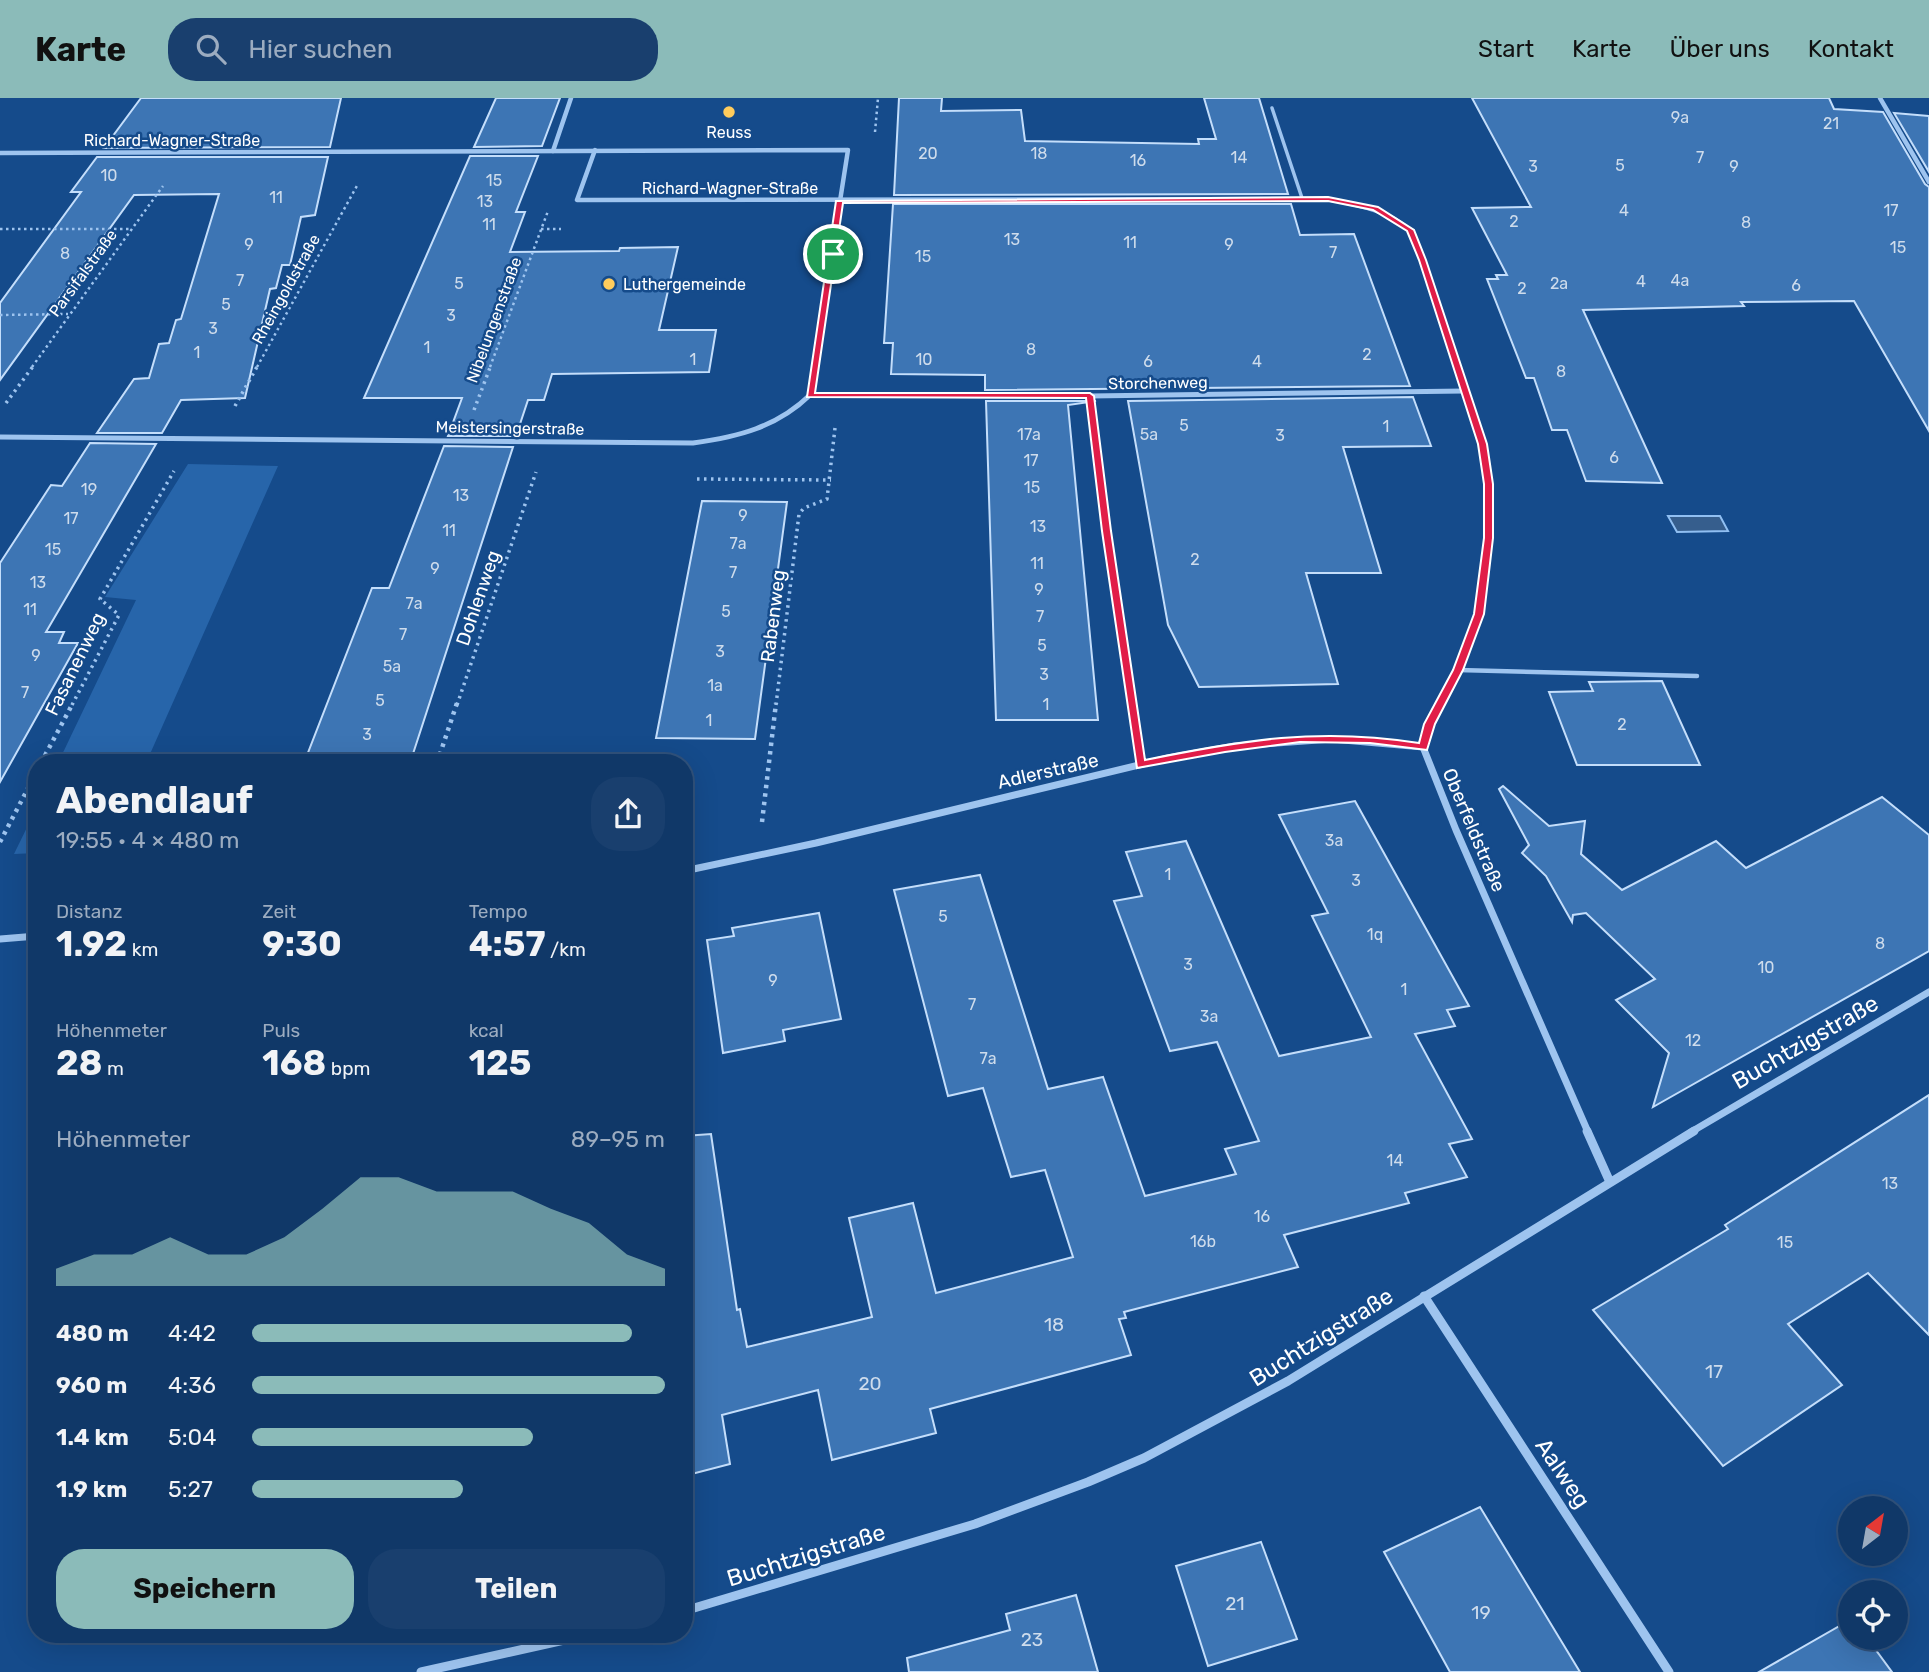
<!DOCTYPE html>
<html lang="de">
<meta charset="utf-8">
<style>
:root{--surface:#103868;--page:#193f6e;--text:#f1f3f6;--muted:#9cacc0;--line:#30527c;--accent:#8bbbb9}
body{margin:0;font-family:Rubik,sans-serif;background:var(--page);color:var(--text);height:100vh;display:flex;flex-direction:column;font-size:26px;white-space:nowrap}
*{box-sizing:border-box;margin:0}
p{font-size:23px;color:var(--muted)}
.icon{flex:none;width:38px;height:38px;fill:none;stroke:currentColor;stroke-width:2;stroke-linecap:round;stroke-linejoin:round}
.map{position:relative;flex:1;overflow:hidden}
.details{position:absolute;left:28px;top:656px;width:665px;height:889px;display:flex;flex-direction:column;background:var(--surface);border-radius:28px;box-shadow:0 7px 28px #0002,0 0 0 2px var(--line)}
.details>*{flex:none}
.needle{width:46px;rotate:31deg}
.tools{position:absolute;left:1838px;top:1398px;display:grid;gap:14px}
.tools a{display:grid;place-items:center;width:70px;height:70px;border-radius:50%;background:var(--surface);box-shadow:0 7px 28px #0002,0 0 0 2px var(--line);font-size:35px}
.pin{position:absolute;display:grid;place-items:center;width:60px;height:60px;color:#fff;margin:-30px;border:4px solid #fff;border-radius:50%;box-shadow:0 2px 7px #0007}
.round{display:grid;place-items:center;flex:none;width:74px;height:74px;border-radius:28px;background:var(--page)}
.head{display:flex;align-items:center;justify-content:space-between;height:119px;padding:0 28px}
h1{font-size:38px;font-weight:700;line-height:52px}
.stats{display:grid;grid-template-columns:repeat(3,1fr);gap:10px;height:119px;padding:7px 28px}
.stats div{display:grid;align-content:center}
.stats b{font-size:35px;font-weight:700}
.stats small{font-size:19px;font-weight:400}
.stats p{font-size:19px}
.chart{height:196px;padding:14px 28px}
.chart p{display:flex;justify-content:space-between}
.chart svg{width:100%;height:126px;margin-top:7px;fill:var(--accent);opacity:.7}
.cta{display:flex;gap:14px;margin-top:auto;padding:14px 28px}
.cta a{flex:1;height:80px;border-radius:28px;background:var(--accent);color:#111;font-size:28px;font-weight:700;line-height:80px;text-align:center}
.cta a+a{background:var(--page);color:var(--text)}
ul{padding:0 28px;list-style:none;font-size:23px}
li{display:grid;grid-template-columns:112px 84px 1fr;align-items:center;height:52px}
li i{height:18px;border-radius:9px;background:var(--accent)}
header{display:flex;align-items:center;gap:42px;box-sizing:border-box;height:98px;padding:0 35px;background:var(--accent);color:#111}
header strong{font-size:33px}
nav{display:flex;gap:38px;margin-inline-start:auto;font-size:24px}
.search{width:490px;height:63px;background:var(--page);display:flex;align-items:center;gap:18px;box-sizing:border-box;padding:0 24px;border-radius:28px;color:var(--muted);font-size:26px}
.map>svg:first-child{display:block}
</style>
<header>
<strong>Karte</strong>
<div class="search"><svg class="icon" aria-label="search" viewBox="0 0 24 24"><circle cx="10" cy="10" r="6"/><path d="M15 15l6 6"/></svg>Hier suchen</div>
<nav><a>Start</a><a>Karte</a><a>Über uns</a><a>Kontakt</a></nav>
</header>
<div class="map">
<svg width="1929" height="1574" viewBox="0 0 1929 1574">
<rect width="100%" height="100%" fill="#154b8b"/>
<g fill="#2765aa">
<path d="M188,366L278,368L146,665H58L136,502L105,499Z"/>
<path d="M37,709V755L14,756Z"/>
</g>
<path fill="#365e8d" stroke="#90bff2" stroke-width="2" d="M1668,418H1720L1728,433L1677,434Z"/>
<g fill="#3d75b4" stroke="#c4defb" stroke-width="2">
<path d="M141,0H341L330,49L104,50Z"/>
<path d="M496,0H560L542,48L474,49Z"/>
<path d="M899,0H942L941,13L1021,12L1025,43L1199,46L1198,41H1216L1204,0H1259L1288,96L894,97Z"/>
<path d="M1472,0H1829L1834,11L1883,14L1925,86L1929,89V333L1854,203L1741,204L1744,208L1583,212L1662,385L1586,383L1567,332H1552L1534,280H1526L1487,181H1498L1496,177H1507L1472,110L1531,109Z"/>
<path d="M1894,15L1929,18V74Z"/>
<path d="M470,58H538L516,114H525L510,154L619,153L620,150L678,149L659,232H716L709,274L552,276L544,302H528L516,338H448L462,300H364Z"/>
<path d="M97,59H328L315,117L301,119L290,167H282L276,190L270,191L245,300L181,302L162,335H97L134,281L149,280L159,246L169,245L176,222L181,221L219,96L134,97L0,282V205L81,94H71Z"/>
<path d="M893,106H1291L1300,137L1354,136L1410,288L985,292V277L891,276L893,245H884Z"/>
<path d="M1413,299L1431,348L1343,349L1381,475H1306L1338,586L1199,589L1168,527L1128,303Z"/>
<path d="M986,303H1096L1068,307L1098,622H996Z"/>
<path d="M90,345L156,346L46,534H64L59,545H78L0,684V465L51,387L62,388Z"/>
<path d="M444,348L513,349L410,665H304L372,490H389Z"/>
<path d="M702,403L787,404L755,641L656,640Z"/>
<path d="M1662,583L1700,667H1577L1549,594L1593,593L1589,584Z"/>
<path d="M1503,688L1549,728L1585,723L1581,756L1622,792L1716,743L1746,770L1882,699L1929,737V853L1653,1009L1669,955L1616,902L1655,881L1586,815L1573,817L1572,824L1546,778L1522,755L1529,747L1499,691Z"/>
<path d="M1355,703L1469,908L1447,912L1455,928L1415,936L1472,1041L1449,1046L1467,1079L1405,1095L1409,1105L1284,1137L1298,1169L1124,1214L1126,1220L1119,1221L1131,1257L930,1311L936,1335L832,1362L818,1292L722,1317L730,1366L684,1378V1038L711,1036L737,1212L740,1211L747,1249L872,1219L849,1120L913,1105L936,1195L1073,1159L1045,1072L1011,1079L983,990L948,998L894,792L980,777L1048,991L1103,979L1145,1098L1236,1076L1225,1051L1259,1043L1217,944L1170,953L1114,803L1142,798L1126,754L1186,743L1279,958L1371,939L1312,818L1328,815L1279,717Z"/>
<path d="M819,815L841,921L783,932L785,943L723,955L707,842L734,838L732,830Z"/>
<path d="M1929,997V1237L1868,1175L1788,1226L1842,1287L1723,1368L1593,1212L1728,1131L1725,1127Z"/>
<path d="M1480,1409L1580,1574H1450L1384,1454Z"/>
<path d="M1261,1444L1297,1541L1208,1568L1176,1468Z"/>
<path d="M1076,1497L1098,1574H909L907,1560L1010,1532L1006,1516Z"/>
<path d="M1850,1522V1540H1867L1892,1574H1759Z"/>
</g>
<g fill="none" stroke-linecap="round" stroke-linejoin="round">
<g stroke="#9ec4ef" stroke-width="2.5" stroke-dasharray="2.5 3.5" stroke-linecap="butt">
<path d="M875,34L878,0"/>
<path d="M0,131H131"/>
<path d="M541,131H561"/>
<path d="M0,217L68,216"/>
<path d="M32,269L163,88"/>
<path d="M257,269L358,86"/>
<path d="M490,269L548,113"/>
</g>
<g stroke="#9ec4ef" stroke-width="3.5" stroke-dasharray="2.5 4.5" stroke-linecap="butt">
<path d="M6,305L34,267"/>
<path d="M235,308L258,267"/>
<path d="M474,312L491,267"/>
<path d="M1094,332L1131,607"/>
<path d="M697,381L831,382"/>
<path d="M72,607L119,517L100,501L174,373"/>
<path d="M457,607L536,374"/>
<path d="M776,607L799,416L804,410L827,401L835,330"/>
</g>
<g stroke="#9ec4ef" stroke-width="4.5" stroke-dasharray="3.5 5" stroke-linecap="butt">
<path d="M1131,605L1135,635"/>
<path d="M41,665L73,605"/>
<path d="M437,665L457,605"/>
<path d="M762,724L776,605"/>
<path d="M0,744L37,673"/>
</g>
<path stroke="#9ec4ef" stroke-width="3.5" d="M1272,10L1302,100"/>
<path stroke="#9ec4ef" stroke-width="4.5" d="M1458,572L1697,578"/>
<g stroke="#9ec4ef" stroke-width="4.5">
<path d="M1880,0L1929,84"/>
<path d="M595,52L577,102L1328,101C1356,107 1386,111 1408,131C1422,143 1450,245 1457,269"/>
<path d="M553,53L571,0"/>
<path d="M0,55L848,52L814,269"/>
</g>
<g stroke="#9ec4ef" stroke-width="5">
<path d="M810,297L1090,298L1464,293"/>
<path d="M0,339L693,345C738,339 777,329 810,297L815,267"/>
<path d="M1439,607L1458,572L1479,516L1488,440V386L1482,346L1457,267"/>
</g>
<g stroke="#9ec4ef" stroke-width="7">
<path d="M1440,605L1429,626L1423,649L1456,732L1588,1034"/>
<path d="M684,773L816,745L1168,660L1235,648L1332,641L1423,649"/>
<path d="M0,841L37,838"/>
<path d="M1691,1034L1929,894"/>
</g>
<g stroke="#9ec4ef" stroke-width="9">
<path d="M1587,1033L1609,1082"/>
<path d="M1424,1198L1669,1574"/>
<path d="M684,1513L975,1426L1088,1384L1144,1360L1288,1283L1694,1033"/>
<path d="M421,1574L591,1536"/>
</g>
</g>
<path fill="#e11d48" stroke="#fff" stroke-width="2" fill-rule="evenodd" d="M1328,99L1378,109L1414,132L1426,162L1487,346L1493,386V440L1484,516L1463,572L1435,626L1427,652L1370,645L1300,644L1225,654L1137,670L1102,433L1086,300L807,299L836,103ZM1328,103L1373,112L1407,133L1419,162L1478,346L1484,386V440L1474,516L1453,572L1424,626L1419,645C1319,629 1243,642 1145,662L1111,433L1094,298L1090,295H815L843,105Z"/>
<g fill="#ffcc5c" stroke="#154b8b" stroke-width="2.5">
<circle cx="729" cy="14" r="7"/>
<circle cx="609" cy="186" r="7"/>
</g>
<g text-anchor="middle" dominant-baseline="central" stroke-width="5" stroke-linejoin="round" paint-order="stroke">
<g font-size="16" fill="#cedcec">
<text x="1680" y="19">9a</text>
<text x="1831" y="25">21</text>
<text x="928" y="55">20</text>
<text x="1039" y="55">18</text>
<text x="1239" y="59">14</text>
<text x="1700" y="59">7</text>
<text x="1138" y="62">16</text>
<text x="1620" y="67">5</text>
<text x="1533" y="68">3</text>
<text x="1734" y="68">9</text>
<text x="109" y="77">10</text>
<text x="494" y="82">15</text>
<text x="276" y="99">11</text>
<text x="485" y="103">13</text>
<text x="1624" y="112">4</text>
<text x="1891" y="112">17</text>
<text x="1514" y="123">2</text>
<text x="1746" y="124">8</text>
<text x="489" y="126">11</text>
<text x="1012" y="141">13</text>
<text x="1130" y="144">11</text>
<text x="249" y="146">9</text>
<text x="1229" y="146">9</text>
<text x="1898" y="149">15</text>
<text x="1333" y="154">7</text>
<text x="65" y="155">8</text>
<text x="923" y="158">15</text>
<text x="240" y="182">7</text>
<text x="1680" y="182">4a</text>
<text x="1641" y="183">4</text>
<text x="459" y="185">5</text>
<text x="1559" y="185">2a</text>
<text x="1796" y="187">6</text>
<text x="1522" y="190">2</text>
<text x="226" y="206">5</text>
<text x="451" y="217">3</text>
<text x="213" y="230">3</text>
<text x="427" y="249">1</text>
<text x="1031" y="251">8</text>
<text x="197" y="254">1</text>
<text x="1367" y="256">2</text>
<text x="693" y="261">1</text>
<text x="924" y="261">10</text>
<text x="1148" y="263">6</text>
<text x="1257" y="263">4</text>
<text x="1561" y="273">8</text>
<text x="1184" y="327">5</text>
<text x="1386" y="328">1</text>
<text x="1029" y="336">17a</text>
<text x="1149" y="336">5a</text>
<text x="1280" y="337">3</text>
<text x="1614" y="359">6</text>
<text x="1031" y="362">17</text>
<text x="1032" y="389">15</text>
<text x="89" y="391">19</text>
<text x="461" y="397">13</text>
<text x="743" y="417">9</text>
<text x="71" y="420">17</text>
<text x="1038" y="428">13</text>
<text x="449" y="432">11</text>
<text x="738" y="445">7a</text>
<text x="53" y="451">15</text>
<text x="1195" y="461">2</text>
<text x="1037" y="465">11</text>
<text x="435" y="470">9</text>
<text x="733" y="474">7</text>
<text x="38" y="484">13</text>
<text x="1039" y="491">9</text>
<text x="414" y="505">7a</text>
<text x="30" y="511">11</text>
<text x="726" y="513">5</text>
<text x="1040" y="518">7</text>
<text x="403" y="536">7</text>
<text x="1042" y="547">5</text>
<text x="720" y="553">3</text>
<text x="36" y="557">9</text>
<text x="392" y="568">5a</text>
<text x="1044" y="576">3</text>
<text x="715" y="587">1a</text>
<text x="25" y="594">7</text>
<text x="380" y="602">5</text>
<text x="1046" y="606">1</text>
<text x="709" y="622">1</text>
<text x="1622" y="626">2</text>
<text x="367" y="636">3</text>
<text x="1334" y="742">3a</text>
<text x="1168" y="776">1</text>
<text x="1356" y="782">3</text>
<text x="943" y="818">5</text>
<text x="1375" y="836">1q</text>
<text x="1880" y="845">8</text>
<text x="1188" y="866">3</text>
<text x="1766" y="869">10</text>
<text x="773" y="882">9</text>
<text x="1404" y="891">1</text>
<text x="972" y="906">7</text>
<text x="1209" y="918">3a</text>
<text x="1693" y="942">12</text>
<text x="988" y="960">7a</text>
<text x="1395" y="1062">14</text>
<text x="1890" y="1085">13</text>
<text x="1262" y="1118">16</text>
<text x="1203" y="1143">16b</text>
<text x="1785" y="1144">15</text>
</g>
<g font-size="16" fill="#fff" stroke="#154b8b">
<text x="729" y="34">Reuss</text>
<text x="623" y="186" text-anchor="start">Luthergemeinde</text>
</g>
<g font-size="16" fill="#fff" stroke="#154b8b">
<text x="172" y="42">Richard-Wagner-Straße</text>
<text x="730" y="90">Richard-Wagner-Straße</text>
<text transform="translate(83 175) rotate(-54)">Parsifalstraße</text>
<text transform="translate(286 191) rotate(-61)">Rheingoldstraße</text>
<text transform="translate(494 222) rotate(-70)">Nibelungenstraße</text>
<text transform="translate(1158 285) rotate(-1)">Storchenweg</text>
<text transform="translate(510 330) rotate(1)">Meistersingerstraße</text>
</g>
<g font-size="19" fill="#fff" stroke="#154b8b">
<text transform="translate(478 500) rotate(-71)">Dohlenweg</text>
<text transform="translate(773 518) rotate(-83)">Rabenweg</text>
<text transform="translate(75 566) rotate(-64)">Fasanenweg</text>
<text transform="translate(1048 673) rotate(-13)">Adlerstraße</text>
<text transform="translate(1474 732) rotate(67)">Oberfeldstraße</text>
</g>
<g font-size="19" fill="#cedcec">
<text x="1054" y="1226">18</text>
<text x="1714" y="1273">17</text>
<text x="870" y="1285">20</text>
<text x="1235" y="1505">21</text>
<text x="1481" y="1514">19</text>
<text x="1032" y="1541">23</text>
</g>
<g font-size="23" fill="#fff" stroke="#154b8b">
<text transform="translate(1805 944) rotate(-30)">Buchtzigstraße</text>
<text transform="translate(1321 1239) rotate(-32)">Buchtzigstraße</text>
<text transform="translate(1563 1375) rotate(56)">Aalweg</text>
<text transform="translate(806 1457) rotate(-17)">Buchtzigstraße</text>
</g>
</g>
</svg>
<div class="tools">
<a><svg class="needle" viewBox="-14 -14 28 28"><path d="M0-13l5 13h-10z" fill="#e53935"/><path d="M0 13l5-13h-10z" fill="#9cacc0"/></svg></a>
<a><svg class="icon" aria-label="locate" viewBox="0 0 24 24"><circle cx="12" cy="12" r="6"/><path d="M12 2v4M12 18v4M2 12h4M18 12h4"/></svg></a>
</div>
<div class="pin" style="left:833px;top:156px;background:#1e9e55"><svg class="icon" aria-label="arrive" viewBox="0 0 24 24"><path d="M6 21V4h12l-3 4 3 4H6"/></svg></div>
<section class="details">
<div class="head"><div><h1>Abendlauf</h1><p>19:55 · 4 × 480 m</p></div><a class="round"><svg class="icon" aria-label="share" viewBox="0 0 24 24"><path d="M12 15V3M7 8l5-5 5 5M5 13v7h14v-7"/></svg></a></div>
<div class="stats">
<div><p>Distanz</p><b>1.92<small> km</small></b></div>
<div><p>Zeit</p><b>9:30</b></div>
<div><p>Tempo</p><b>4:57<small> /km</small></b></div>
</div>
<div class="stats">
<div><p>Höhenmeter</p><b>28<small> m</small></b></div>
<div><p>Puls</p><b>168<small> bpm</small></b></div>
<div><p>kcal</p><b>125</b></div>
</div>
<div class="chart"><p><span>Höhenmeter</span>89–95 m</p>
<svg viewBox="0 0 160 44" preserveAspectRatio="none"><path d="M0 44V38L10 33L20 33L30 27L40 33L50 33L60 27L70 17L80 6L90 6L100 11L110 11L120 11L130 17L140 22L150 33L160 38V44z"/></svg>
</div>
<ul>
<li><b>480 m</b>4:42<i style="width:92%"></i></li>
<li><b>960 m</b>4:36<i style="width:100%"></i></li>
<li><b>1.4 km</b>5:04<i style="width:68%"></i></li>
<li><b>1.9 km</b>5:27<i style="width:51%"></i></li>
</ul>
<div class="cta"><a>Speichern</a><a>Teilen</a></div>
</section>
</div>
